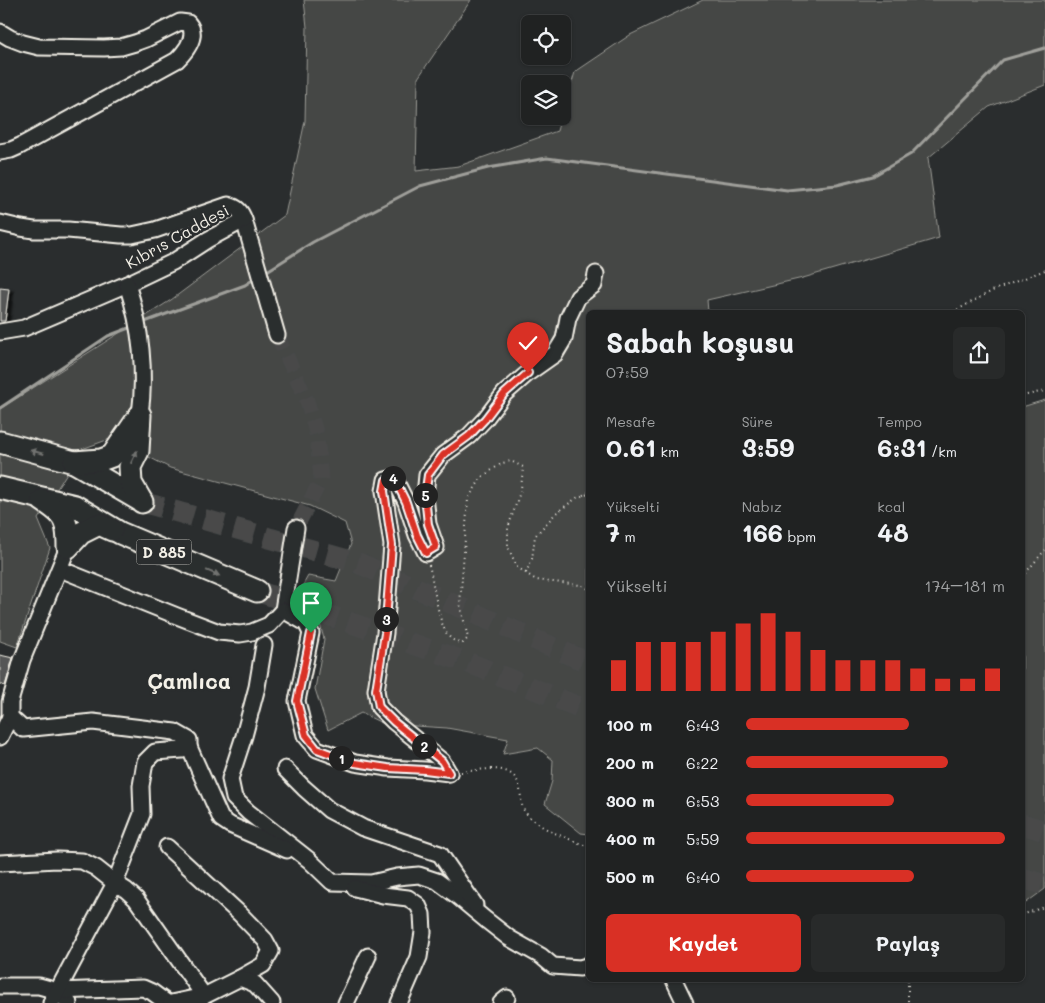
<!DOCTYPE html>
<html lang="tr">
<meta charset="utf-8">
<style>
:root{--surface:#202222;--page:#282a2a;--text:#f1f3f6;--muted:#a2a4a5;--line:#3d3f40;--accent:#d93025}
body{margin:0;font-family:Mali,sans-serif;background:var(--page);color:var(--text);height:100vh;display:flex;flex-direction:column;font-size:19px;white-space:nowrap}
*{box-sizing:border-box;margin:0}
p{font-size:16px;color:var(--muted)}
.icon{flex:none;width:28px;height:28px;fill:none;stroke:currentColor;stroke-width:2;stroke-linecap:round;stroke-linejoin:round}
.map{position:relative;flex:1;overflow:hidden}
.sheet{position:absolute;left:586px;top:310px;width:439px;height:672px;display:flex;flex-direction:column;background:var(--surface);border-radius:8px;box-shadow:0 1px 4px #0004,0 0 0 1px var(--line)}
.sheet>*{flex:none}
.buttons{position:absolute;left:521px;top:15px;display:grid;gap:10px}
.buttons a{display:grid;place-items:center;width:50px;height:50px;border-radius:8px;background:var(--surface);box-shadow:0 1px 4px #0004,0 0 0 1px var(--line);font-size:25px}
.pin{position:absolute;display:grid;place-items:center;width:42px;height:42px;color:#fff;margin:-51px -21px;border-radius:50% 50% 50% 0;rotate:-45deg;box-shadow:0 0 5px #0007}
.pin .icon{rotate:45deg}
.km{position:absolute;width:25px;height:25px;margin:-12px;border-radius:50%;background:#222;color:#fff;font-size:14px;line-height:25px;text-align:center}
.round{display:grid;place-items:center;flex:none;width:52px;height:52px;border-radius:8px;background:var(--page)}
.summary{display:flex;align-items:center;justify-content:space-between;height:85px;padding:0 20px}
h1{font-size:28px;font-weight:700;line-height:38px}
.stats{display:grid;grid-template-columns:repeat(3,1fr);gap:8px;height:85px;padding:5px 20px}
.stats div{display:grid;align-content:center}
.stats b{font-size:25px;font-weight:700}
.stats small{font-size:14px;font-weight:400}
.stats p{font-size:14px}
.chart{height:140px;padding:10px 20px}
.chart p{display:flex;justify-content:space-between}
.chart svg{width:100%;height:90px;margin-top:5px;stroke:var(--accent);stroke-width:6}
.action{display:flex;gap:10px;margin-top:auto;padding:10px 20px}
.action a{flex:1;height:58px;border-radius:8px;background:var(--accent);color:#fff;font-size:20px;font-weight:700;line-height:58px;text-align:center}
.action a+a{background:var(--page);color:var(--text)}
ul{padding:0 20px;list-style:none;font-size:16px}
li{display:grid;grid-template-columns:80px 60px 1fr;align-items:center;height:38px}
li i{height:12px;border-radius:6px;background:var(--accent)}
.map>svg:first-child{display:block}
</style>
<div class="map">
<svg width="1045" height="1003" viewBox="0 0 1045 1003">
<defs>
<filter id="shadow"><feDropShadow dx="4.5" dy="2.5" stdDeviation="1" flood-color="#0009"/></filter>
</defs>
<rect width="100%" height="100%" fill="#2a2d2e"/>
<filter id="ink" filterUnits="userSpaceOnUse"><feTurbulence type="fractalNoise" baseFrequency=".02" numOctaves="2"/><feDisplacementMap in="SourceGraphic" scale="10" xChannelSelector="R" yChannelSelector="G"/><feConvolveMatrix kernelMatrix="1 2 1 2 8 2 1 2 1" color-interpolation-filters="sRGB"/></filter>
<g filter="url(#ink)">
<g fill="#444645" stroke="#9c9c96">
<path d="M304,0H471L418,78L416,171L459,166L557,131L561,116H562L563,113L575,72L630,35L703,0H1045V85L989,107L928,158L939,238L803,278L707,300L708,312H589V834L581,833L545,804L552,781L553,760L538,748L503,754L508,739L447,728L384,724L361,713L328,730L315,689L324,639L318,617L293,603L308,576L336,581L351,544L345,523L310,506L170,468L145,455L126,433L82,449L38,519L50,548L17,647L0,641V409L171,300L285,215L305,121L307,27Z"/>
<path d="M1045,400V889L1023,905L1022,407Z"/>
</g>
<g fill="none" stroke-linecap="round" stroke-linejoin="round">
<g stroke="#9f9f9a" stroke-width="3">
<path d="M264,273L313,242L420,186L488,168L547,158L787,190L837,185L873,176L911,154L1003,60L1045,48"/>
<path d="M142,323L245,285L257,277"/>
<path d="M0,408L108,336L134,326"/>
</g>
</g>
<g fill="#555756" stroke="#f4f1e8" filter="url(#shadow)">
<path d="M0,288L9,289L5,321H0Z"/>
<path d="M0,655L13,658L5,686L0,684Z"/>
</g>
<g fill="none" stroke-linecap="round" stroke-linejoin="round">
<path stroke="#484a4a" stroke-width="15" stroke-dasharray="15 8" stroke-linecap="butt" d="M277,335L307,401L317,436L321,480L296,528"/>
<g stroke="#484a4a" stroke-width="21" stroke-dasharray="21 11" stroke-linecap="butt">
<path d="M142,502L358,563L589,663"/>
<path d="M257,591L469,663L589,711"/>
<path d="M1022,824L1045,831"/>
<path d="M1022,878L1045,885"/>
</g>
<g stroke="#f4f1e8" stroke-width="19">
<g id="minor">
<path d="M0,32L10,38L23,43L39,47L104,48L121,47L135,43L146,39L180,22L188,23C199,36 186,51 177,60L20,146L11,150L0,152"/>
<path d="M244,220L277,335"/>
<path d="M0,223L21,228L34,230H68L121,235H132L155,230L228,205C237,207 241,211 244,220L207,240L173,262L127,284L24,328L0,332"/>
<path d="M127,284C141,327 146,370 140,415"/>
<path d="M60,569L177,616L219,632L240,634L252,632L269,625L283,610L296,528"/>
<path d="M283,610L306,623L311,633L297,701L305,735L317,749L355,763L388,768L425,770L449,773"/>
<path d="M264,645L257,687L244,736L230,779L234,798L248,812L309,860L332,882L371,883L397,877L419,875L437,881L456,895L486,920L509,938L541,956L553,966L580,968L589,965"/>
<path d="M0,737L10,717"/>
<path d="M189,747L221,819L230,825L287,850"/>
<path d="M285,769L304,788L329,810L363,828L440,854L475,905"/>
<path d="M449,773L442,761L394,722L379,707L376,690L385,633L392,545L384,491L386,480L394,478L406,502L417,535L426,553L436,547L428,524L425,496L427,475L443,455L469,436L485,419L504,394L528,373L555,354L564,339L568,318L578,297L594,285L596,274"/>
<path d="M167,847L240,914L265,940L271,951L263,965L240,978"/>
<path d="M0,863L57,860L82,861L96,868L115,883L126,890L136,899L204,996L240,978L255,984L272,1003"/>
<path d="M355,888L383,895L408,898L418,905L422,914L423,932L419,957L399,1003"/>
<path d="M674,980L685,1003"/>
<path d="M0,986H39L57,991L69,1003"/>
<path d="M57,991L143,988L152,992L167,1003"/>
<path d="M51,1003L115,883L142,814L141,786L145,762L155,752L182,750L189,747V740L175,732L93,722L23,729L10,717V702L22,660L68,547"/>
<path d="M171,1003L204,996"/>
<path d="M346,1003L368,956"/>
<path d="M501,1003L507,998"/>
</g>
</g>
<g stroke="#f4f1e8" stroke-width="25">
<g id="highway">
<path d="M0,442L74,462L141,501"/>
<path d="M74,462L101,460L112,456L140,415L138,451L130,467L131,483L142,502"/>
<path d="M0,488L75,506L120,533L257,591"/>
<path d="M42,500C48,504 56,509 61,515C68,523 68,537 68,547L81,533L99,524L112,530"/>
</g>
</g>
<g stroke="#f4f1e8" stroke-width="2" stroke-dasharray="1 4" stroke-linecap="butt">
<path d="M953,312L992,291L1045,270"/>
<path d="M1022,396L1045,391"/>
<path d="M583,495L589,492"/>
<path d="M429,565C434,584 437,618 447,634C451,640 457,643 463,643L468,638L460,604L468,499L482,477L502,463L511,461L523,467L521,489L508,528V547L517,567L536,580L580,585L589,589"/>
<path d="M526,573L532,559L535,536L556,513L578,497L589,494"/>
<path d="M1022,577L1045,550"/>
<path d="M461,772C482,770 515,761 520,789C521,796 521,807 525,812C539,830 568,838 589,847"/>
<path d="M1022,915L1041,908L1045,905"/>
<path d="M908,980V1003"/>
</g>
<use href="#minor" stroke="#2a2d2e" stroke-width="15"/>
<use href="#highway" stroke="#2a2d2e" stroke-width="21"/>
</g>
<defs><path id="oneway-solid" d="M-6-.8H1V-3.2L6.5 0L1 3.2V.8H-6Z" transform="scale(1.25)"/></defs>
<g fill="#71726f">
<use href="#oneway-solid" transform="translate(37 452) rotate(-165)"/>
<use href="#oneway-solid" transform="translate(134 457) rotate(-65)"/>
<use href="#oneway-solid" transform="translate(213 573) rotate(23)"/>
</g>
</g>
<g fill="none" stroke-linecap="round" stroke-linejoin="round" filter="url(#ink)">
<g stroke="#fff" stroke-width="10">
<path id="route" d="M311,633L297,701L306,735L317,749L355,763L388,768L425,770L449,773L442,761L394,722L379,707L376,690L385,633L392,545L384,491L386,480L394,478L406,502L417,535L426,553L436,547L428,524L425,496L428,475L443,455L469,436L485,419L504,394L528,373"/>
</g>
<use href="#route" stroke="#d93025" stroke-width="6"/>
</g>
<g text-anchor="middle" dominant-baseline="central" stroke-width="5" stroke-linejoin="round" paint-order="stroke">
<rect fill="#2a2d2e" stroke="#b7b6b0" stroke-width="1" x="136.5" y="539.5" width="55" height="25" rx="4"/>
<g font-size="15" font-weight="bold" fill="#f4f1e8">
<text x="164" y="552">D 885</text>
</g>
<g font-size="16" fill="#f4f1e8" stroke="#2a2d2e">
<text transform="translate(177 236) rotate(-29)">Kıbrıs Caddesi</text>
</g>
<g font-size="21" font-weight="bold" fill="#f4f1e8" stroke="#2a2d2e">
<text x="189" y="680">Çamlıca</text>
</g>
</g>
</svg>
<div class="buttons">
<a><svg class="icon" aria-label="locate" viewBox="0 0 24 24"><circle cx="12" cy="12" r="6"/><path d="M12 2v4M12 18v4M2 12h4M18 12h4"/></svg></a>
<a><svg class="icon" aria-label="layers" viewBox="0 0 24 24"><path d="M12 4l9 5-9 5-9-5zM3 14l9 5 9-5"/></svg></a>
</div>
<div class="pin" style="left:311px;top:633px;background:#1e9e55"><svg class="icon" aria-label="arrive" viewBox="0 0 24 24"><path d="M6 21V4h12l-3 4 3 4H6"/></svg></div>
<div class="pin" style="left:528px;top:373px;background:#d93025"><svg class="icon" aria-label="check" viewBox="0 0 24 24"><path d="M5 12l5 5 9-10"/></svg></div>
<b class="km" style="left:341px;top:758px">1</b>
<b class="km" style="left:424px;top:746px">2</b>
<b class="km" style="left:386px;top:619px">3</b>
<b class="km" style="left:393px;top:478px">4</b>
<b class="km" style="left:425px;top:495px">5</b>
<section class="sheet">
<div class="summary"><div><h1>Sabah koşusu</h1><p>07:59</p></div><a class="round"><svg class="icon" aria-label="share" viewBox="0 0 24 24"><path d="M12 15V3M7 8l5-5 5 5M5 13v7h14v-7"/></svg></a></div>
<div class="stats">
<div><p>Mesafe</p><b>0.61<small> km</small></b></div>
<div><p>Süre</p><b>3:59</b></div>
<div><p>Tempo</p><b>6:31<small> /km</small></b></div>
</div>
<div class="stats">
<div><p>Yükselti</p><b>7<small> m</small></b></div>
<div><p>Nabız</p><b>166<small> bpm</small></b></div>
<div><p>kcal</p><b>48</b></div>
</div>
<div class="chart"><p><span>Yükselti</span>174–181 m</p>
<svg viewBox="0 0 160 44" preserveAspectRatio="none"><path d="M5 44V29M15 44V20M25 44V20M35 44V20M45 44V15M55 44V11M65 44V6M75 44V15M85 44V24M95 44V29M105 44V29M115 44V29M125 44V33M135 44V38M145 44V38M155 44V33"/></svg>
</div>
<ul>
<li><b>100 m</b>6:43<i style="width:63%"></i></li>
<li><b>200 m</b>6:22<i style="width:78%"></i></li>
<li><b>300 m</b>6:53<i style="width:57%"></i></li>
<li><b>400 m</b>5:59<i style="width:100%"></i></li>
<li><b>500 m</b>6:40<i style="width:65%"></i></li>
</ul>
<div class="action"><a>Kaydet</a><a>Paylaş</a></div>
</section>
</div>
